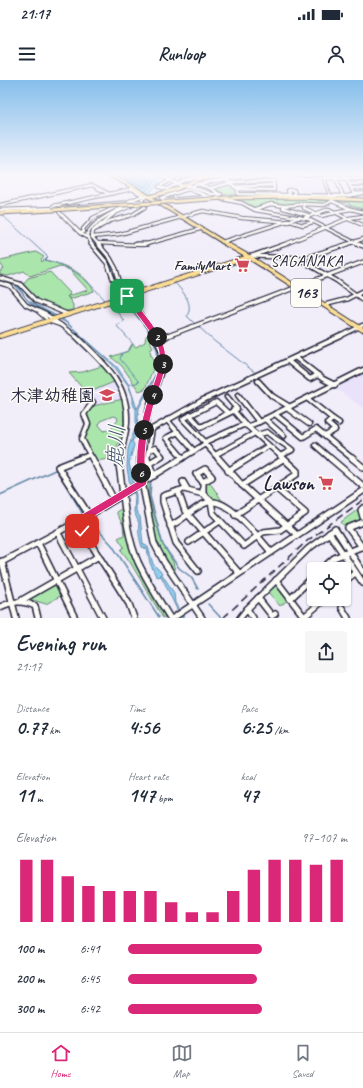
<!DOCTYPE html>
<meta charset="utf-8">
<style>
:root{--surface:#fff;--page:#f6f6f7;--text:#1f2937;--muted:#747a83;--line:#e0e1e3;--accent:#db2777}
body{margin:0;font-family:Caveat,"Klee One",sans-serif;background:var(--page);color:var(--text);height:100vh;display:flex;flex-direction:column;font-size:15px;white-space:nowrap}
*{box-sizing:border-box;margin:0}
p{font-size:13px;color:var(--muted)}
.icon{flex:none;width:22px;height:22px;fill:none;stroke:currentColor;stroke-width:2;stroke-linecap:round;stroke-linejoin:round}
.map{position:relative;height:538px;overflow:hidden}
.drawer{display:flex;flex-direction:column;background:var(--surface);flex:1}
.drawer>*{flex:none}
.buttons{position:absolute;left:307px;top:482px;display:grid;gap:8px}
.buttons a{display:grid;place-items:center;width:44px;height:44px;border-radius:4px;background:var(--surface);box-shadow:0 1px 3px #0004;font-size:20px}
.pin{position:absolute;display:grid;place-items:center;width:34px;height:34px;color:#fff;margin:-17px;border-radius:8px;box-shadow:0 2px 6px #0006}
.km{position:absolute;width:20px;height:20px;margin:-10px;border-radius:50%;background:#222;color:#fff;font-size:11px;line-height:20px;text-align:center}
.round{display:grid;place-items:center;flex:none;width:42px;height:42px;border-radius:4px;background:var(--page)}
.head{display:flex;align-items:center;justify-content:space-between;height:68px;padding:0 16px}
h1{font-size:22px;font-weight:700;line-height:30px}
.stats{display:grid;grid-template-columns:repeat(3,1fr);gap:6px;height:68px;padding:4px 16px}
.stats div{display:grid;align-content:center}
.stats b{font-size:20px;font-weight:700}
.stats small{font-size:11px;font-weight:400}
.stats p{font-size:11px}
.chart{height:112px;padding:8px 16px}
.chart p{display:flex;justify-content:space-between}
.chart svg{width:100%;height:72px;margin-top:4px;stroke:var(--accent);stroke-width:6}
ul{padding:0 16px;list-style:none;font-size:13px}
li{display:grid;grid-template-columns:64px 48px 1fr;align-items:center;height:30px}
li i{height:10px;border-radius:5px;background:var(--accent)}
.status{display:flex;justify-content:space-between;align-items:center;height:28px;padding:0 20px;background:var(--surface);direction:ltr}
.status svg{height:11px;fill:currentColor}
header{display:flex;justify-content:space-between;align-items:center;height:52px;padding:0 16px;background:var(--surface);font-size:18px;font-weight:700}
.menu{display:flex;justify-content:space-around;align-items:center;height:56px;border-top:1px solid var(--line);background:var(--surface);font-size:11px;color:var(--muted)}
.menu a{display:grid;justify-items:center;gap:2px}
.menu .selected{color:var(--accent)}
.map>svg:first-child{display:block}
</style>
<div class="status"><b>21:17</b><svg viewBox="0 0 49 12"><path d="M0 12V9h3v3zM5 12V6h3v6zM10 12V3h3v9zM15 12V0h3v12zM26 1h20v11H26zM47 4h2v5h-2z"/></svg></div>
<header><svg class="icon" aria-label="menu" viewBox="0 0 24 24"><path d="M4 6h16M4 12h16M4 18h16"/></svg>Runloop<svg class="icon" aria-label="person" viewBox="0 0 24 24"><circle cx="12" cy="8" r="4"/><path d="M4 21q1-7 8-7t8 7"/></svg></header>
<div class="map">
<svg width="363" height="538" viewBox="0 0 363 538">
<rect width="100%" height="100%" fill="#f1edf9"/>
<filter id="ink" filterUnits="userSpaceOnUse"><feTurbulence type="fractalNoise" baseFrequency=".025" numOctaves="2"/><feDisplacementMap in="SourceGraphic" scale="8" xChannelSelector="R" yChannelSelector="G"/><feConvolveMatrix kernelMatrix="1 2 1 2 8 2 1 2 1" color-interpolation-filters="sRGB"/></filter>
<g filter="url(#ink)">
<g fill="#e9e2fa">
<path d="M280,95L323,97L329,115L301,114L299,107H282Z"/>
<path d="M363,291V328L334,307Z"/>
<path d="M116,301L124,318L93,325L94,321L90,312Z"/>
</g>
<g fill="#aae6ac" stroke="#668474" fill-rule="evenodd">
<path d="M223,103H228L237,109L238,115H222L220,111L212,108Z"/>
<path d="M316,118L318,121L325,120L326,119L363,121V129L349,125V123L329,120L323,125L288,126L277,124L257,128L228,119Z"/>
<path d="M36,172L44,177L41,180L42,182L44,180C64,185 84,191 94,211L70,219L67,216L73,225V230L65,231L54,225L45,224L35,219L23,204L28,198L50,192L70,213L68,216L88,210L70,190L60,186L30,196L24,191L8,196L0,195V191L4,189L0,183L1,180Z"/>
<path d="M148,255L153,268L150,270L151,275L154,279L153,289L145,309L139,311L122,286L111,277L128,271L132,264L136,267L145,262L146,256Z"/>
<path d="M105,285L116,301L90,312L85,311L69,293L83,292Z"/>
<path d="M123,319L124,343L116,370L117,378L95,381L84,358L90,343L87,333L93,326ZM113,336L117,337L118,340L111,349L104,351L99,345L100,341Z"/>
<path d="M149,400V417L162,463L173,482L176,496L156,461L144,404Z"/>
<path d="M208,400L223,422C212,422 206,415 205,404Z"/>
<path d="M123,428L131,471L166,536L163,538L130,482L121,470L124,467L118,458L124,455L123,445L116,432Z"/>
<path d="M357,430L363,439L362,440L344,446L341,442Z"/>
<path d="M53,505H57L62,515L46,524L29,519Z"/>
<path d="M274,505H277L288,520L280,526L268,512Z"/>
</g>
<g fill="#90cef0" stroke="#6489a8">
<path d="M110,94C121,94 152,91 156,101L145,112Z"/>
<path d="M141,117L143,118C128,127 95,136 89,155L110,183L118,205L130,227L152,255L158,272V291L139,328L136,356L132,361L134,365L129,383L136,415V431L140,437L143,464L148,467L153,484L160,491L174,513L175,523L184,538H182C173,524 168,508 160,494L159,497L156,496L150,483L147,469L142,467C139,458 138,451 139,443L134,432L135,416L129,400L127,387L128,369L136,346V329L133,325V317L128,305L113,285L65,242L30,223L14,204L0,200L11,202L19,207L27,220L64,240L117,287L129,305L137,329L156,293L158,283L157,270L150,253L129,227L117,206L107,179L90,160L88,154C93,138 127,125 141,117Z"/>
</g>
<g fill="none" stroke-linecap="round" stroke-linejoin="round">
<path stroke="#4e6783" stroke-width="1" d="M118,94L144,107L150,102L144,94"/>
<g stroke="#6489a8" stroke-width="1">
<path d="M146,112L148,113"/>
<path d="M2,135L48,177L45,180C71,185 88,201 105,220"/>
<path d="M175,203C183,212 194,223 187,236L195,244"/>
<path d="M108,224L116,230L124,241L116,245L133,264L129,271L122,273L120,279L139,302L129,305"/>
<path d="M198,246L214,261L257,294"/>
<path d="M144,379L149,348L170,336"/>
</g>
<g stroke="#6489a8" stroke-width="1.5">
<path d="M144,378L150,395"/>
<path d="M151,399L150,416L163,465L179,488L191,497L198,509"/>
<path d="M0,415L55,390L58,392L84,436"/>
<path d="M87,438L112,465L159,537"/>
<path d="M208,524L221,538"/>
</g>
<path fill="#90cef0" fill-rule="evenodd" d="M145,94L158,96L161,102C154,109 145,120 135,122V120L147,112L157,102L156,98L145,95Z"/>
<g stroke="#22223b" stroke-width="4.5">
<g id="minor-far3">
<path d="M159,94C171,101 184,111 197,104C208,107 217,109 223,120"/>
<path d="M186,94L175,97L159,107L167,109L184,100L210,94"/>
<path d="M218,94L238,109V114L347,116L363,113"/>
<path d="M163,96L170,94"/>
<path d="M346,98L353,112L357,114"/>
<path d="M336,99L343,116"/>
<path d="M197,104L239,97H272"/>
<path d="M349,104H363"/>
<path d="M191,107L212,114H221"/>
<path d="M234,107L274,105"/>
<path d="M211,108L234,102L273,101"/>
<path d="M351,108H363"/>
<path d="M238,109L274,110L273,99"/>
<path d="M289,114L288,110H294L295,115"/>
<path d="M330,116L324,98L363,99"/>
<path d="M167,120L161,118L188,109L207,116L242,123L255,130L308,139L360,165"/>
<path d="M129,121L142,116"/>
<path d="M168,121L167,120L206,117"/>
<path d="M142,124V119L148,116"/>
<path d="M304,124V128L315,133"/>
<path d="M0,125L92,105L109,114L132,109L146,117"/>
<path d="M53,126L109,114"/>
<path d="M283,128L308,135"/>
<path d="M255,129L271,124L284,126L304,124L324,125L332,121L351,129"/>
<path d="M0,130L58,128L143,121"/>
<path d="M60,130L59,132L80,153L87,157"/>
<path d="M334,132L351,129L363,132"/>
<path d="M313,133L321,136L335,133"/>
<path d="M304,138L329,129L348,139"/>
<path d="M348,139L363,145"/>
<path d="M290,141L303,145L313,142"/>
<path d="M94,150L115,133L133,125"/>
<path d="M80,153L84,152L83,149L93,138L116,127L117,124"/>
<path d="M93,157L120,154L203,131L242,138L289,142"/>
<path d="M222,162L300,137"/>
<path d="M97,163L141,165"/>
<path d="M92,165L87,154C95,140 111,134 125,126"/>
<path d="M99,165L92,157L93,151L110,141L132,135L145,127L144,124"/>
<path d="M143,165L200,149"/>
<path d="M283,165L349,138L363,136"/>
<path d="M345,165L363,159"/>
</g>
</g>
<g stroke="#22223b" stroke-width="5.5">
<g id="minor-far2">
<path d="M91,164L107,183L120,217"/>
<path d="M98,164L110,178L116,189L121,207L156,257"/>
<path d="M136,164H147"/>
<path d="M358,164L363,166"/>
<path d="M251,176L304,178L348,164"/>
<path d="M249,177L286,164"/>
<path d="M299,179L337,201L363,220"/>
<path d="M0,198L20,204L36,221L67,234"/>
<path d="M0,203L10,206L26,225L47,235L77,257"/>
<path d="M122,207L129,212"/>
<path d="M324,225L347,219L363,211"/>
<path d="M39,232L46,238"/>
<path d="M52,242L61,245"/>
<path d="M165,257L363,182"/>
<path d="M339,257L363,245"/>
</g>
</g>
<g stroke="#22223b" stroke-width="7">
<g id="minor-far1">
<path d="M76,256C102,282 129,302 127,343C126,355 122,367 120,379"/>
<path d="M160,264L162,259L167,256"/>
<path d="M296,278L323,299L335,305"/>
<path d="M289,282L310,299L318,295"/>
<path d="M258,301L272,316L290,327"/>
<path d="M84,312L93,322L84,334L88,344L82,359L92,379"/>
<path d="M238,315L259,342"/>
<path d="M308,319L333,339L327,343L335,350L325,356"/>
<path d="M288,329L309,344"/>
<path d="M233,330L246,345L284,379"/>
<path d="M275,334L303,357L316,349L353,379"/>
<path d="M190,335L201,347L237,329L227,317"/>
<path d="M265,339L284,356"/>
<path d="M333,339L339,343"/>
<path d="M167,340L194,371"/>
<path d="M178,352L166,358L183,378"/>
<path d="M257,355L267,352C276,360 284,363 292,370L280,376"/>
<path d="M205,362L183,339L216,322L228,333"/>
<path d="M205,364L219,379"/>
<path d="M315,365L331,379"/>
<path d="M149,370L155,368L162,376L157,379"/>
<path d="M215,375L255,353"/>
<path d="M79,379L89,375"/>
<path d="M140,379V369L150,324L162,288V271L155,256"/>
<path d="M147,379L152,349L203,320L341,256"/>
<path d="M181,379L205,364V362L243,345L249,346L259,342L363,290"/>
<path d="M247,379L268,366"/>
</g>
</g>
<g stroke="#22223b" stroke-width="8">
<g id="minor">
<path d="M81,378L58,387L89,435"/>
<path d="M92,378L114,420"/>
<path d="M120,378L119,385C124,417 125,452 138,482C147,501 159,520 170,538"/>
<path d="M140,378L141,397L154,463L164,482L202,538"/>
<path d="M147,378L154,396"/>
<path d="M218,378L242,405L297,455"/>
<path d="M330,378L363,406"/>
<path d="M352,378L363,387"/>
<path d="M148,384L158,378"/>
<path d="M205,389L212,397L203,402L196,394Z"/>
<path d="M228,391L249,378"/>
<path d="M183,402L187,409"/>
<path d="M203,402V414L211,421L213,433L244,466L263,452L280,450L305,433L276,408"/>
<path d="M242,405L283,379"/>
<path d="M178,411L185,431L239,493"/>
<path d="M363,428L361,430L363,437"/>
<path d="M235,435L297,394V391L283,378"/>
<path d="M77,442L129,524L134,538"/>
<path d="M170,446C184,440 192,428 206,423C226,414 259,458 271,472"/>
<path d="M58,453L103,538"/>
<path d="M329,453L363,503"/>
<path d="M189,462L220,441"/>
<path d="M38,463L75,538"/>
<path d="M362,467L348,448L363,442"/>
<path d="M2,481L16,538"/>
<path d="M0,483L88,436L182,378"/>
<path d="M322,489L334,478L363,466"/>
<path d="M198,491L176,463L163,422V416L184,409L203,414"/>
<path d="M276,500L305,538"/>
<path d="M344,502L355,493"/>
<path d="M258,518L272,536L275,534"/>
<path d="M290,519L314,496"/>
<path d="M22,520L99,476"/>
<path d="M0,527C13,521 22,520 35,526L38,538"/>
<path d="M342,528L348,538"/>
<path d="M304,537L325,519"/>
<path d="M173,538L363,411"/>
<path d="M240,538L247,529"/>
<path d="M253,538L247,529L308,469L335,449L363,492"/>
</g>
</g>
<g stroke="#22223b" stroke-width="5">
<g id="major-far1">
<path d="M107,94L133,107L228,165"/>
<path d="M260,94L363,95"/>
<path d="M149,117L174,110L199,99L241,94"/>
</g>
</g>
<g stroke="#22223b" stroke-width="6">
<path id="major" d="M226,164L249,177"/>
</g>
<g stroke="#22223b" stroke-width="5">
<g id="highway-far1">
<path d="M225,118L302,117L363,120"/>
<path d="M0,133L52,130"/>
</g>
</g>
<g stroke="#22223b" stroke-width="6">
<path id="highway" d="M0,256L249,177L363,250"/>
</g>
<use href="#minor-far3" stroke="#fdfcf7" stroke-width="2.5"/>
<use href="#minor-far2" stroke="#fdfcf7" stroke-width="3"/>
<use href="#minor-far1" stroke="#fdfcf7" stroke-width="4"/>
<use href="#minor" stroke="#fdfcf7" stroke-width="5"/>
<use href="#major-far1" stroke="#fcde96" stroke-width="3"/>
<use href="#major" stroke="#fcde96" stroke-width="4"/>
<use href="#highway-far1" stroke="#fcde96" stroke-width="3"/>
<use href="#highway" stroke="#fcde96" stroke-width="4"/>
<path stroke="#22223b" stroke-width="1.5" stroke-dasharray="8 4.5" stroke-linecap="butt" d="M223,538L307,461L363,420"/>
<g stroke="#22223b" stroke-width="5" stroke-linecap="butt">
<path id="highway-bridge" d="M52,130L225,118"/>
</g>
<use href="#highway-bridge" stroke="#fcde96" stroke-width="3"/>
</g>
</g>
<linearGradient id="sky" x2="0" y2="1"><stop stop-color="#85beeb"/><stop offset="0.56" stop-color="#f9f7fc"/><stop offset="1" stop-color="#f9f7fc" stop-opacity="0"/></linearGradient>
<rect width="363" height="169" fill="url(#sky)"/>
<path fill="#db2777" stroke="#fff" d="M125,215H129C141,231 161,250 165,271C169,290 158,307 154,324C147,351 142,376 147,402L146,405L83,443L87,451L82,456C77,454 71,444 74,439L138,401C134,375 139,348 147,322C152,306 161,290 159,272C156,253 126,225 125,215Z"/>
<defs>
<g id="supermarket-bare" transform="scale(1.2)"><path d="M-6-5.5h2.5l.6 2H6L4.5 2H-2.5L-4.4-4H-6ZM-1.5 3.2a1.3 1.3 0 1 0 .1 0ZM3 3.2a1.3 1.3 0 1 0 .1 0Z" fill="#d1495b" stroke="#fdfcf7" stroke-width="2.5" paint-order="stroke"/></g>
<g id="school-bare" transform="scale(1.2)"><path d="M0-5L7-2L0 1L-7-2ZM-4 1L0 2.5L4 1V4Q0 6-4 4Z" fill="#d1495b" stroke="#fdfcf7" stroke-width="2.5" paint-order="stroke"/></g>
</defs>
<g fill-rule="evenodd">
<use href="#supermarket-bare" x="242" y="185"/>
<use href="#school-bare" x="107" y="315"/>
<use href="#supermarket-bare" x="326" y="403"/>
</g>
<g text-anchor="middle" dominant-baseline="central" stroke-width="3" stroke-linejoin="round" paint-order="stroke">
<g font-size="14" font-weight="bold" fill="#22223b" stroke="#fdfcf7" text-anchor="end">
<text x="230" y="185">FamilyMart</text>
</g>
<g font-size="16" letter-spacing="1" fill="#22223b" stroke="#fdfcf7">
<text x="307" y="181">SAGANAKA</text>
</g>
<rect fill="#fdfcf7" stroke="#646373" stroke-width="1" x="291" y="199" width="30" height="28" rx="3"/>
<g font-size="16" font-weight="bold" fill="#22223b">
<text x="306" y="213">163</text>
</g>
<g font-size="17" font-weight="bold" fill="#22223b" stroke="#fdfcf7" text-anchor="end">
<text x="95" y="315">木津幼稚園</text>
</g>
<g font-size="20" font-weight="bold" fill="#22223b" stroke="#fdfcf7" text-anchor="end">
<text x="314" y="403">Lawson</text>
</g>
<g font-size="22" font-style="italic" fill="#435671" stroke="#fdfcf7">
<text transform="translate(116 366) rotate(-86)">鹿川</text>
</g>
</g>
</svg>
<div class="buttons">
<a><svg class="icon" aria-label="locate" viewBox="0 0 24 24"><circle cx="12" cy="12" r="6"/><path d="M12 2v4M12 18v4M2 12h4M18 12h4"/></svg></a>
</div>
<div class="pin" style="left:127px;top:216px;background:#1e9e55"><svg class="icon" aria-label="arrive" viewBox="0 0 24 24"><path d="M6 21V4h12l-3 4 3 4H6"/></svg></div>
<div class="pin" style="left:82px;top:451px;background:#d93025"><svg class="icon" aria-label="check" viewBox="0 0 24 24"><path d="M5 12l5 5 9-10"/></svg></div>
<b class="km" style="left:157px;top:257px">2</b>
<b class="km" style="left:163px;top:284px">3</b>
<b class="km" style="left:153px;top:315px">4</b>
<b class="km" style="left:144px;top:350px">5</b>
<b class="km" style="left:141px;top:393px">6</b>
</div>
<section class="drawer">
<div class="head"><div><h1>Evening run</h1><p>21:17</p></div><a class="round"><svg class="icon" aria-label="share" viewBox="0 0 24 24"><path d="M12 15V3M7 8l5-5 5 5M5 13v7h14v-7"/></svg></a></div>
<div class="stats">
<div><p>Distance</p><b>0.77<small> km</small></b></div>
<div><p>Time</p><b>4:56</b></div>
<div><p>Pace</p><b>6:25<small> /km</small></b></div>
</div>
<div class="stats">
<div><p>Elevation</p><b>11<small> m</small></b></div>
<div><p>Heart rate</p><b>147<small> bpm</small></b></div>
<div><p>kcal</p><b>47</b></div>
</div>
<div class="chart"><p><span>Elevation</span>97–107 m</p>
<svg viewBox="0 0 160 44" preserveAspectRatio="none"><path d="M5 44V6M15 44V6M25 44V16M35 44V22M45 44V25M55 44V25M65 44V25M75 44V32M85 44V38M95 44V38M105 44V25M115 44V12M125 44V6M135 44V6M145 44V9M155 44V6"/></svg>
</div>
<ul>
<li><b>100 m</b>6:41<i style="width:61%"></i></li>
<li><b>200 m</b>6:45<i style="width:59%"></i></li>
<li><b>300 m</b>6:42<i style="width:61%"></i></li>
</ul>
</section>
<nav class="menu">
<a class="selected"><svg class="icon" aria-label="home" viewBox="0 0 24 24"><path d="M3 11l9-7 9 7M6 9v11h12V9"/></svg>Home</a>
<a><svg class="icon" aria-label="map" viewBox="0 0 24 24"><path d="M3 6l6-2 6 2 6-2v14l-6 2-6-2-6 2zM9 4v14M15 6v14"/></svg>Map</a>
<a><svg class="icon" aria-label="saved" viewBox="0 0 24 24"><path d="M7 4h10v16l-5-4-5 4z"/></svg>Saved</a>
</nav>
